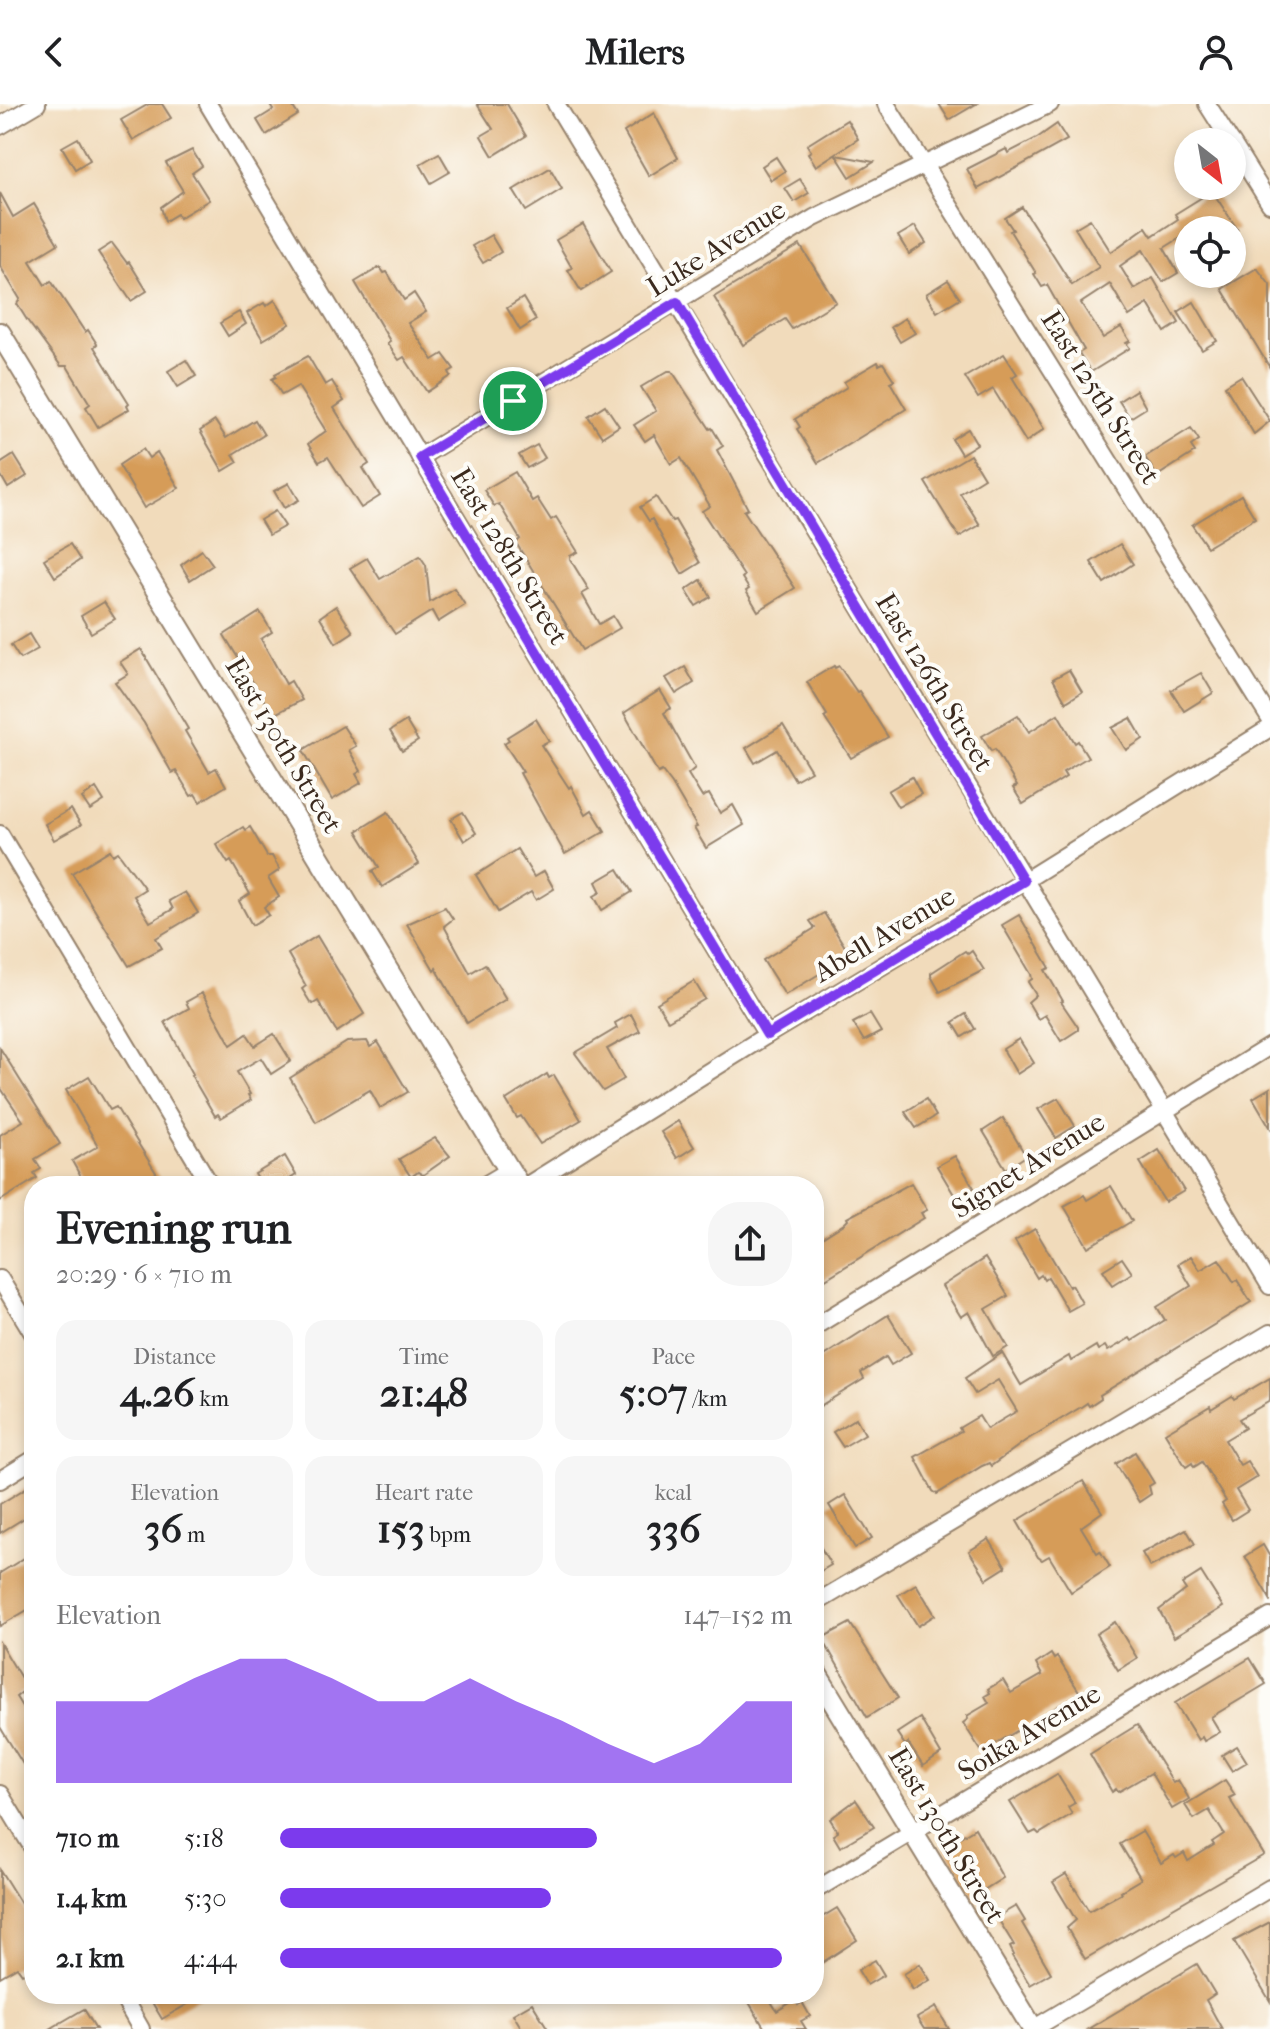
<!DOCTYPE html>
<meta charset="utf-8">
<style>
:root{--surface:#fff;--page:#f6f6f6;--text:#202124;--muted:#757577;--accent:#7c3aed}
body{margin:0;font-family:"IM FELL French Canon",serif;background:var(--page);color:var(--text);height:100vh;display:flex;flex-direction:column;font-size:30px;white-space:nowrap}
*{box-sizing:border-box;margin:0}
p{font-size:26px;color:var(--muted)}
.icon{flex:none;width:44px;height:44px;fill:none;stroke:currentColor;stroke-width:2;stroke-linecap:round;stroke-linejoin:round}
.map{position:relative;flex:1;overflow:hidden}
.panel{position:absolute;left:24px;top:1072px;width:800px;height:828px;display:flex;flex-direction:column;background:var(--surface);border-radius:32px;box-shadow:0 4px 12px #0003}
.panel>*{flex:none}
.needle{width:52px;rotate:149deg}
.tools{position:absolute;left:1174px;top:24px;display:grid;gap:16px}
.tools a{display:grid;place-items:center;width:72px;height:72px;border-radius:50%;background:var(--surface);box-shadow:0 4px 12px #0003;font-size:40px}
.pin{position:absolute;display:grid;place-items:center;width:68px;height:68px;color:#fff;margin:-34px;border:4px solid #fff;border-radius:50%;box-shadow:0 2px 8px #0007}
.round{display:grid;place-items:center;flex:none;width:84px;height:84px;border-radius:32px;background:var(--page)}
.summary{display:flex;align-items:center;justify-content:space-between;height:136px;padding:0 32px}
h1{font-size:44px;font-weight:700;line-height:60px}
.figures{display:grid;grid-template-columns:repeat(3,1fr);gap:12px;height:136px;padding:8px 32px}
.figures div{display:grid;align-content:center;border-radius:20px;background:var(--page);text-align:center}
.figures b{font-size:40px;font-weight:700}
.figures small{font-size:22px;font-weight:400}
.figures p{font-size:22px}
.chart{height:224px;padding:16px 32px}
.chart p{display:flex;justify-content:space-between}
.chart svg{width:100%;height:144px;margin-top:8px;fill:var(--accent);opacity:.7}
ul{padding:0 32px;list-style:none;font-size:26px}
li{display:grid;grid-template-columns:128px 96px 1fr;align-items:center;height:60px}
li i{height:20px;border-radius:10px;background:var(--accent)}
header{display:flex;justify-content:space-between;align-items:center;height:104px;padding:0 32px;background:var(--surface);font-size:36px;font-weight:700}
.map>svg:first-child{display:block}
</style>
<header><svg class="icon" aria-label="back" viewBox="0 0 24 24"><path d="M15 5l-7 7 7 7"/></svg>Milers<svg class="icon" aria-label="person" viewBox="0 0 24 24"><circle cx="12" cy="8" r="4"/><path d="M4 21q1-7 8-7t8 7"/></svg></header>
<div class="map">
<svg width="1270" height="1925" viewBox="0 0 1270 1925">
<rect width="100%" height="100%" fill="#fdfcf7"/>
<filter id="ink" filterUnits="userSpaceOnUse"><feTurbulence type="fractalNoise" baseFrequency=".0125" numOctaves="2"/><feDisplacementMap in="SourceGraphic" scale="16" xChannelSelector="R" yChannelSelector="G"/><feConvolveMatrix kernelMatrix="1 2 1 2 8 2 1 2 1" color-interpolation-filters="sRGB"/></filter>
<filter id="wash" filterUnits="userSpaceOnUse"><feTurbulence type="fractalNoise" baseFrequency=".006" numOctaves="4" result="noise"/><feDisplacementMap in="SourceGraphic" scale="32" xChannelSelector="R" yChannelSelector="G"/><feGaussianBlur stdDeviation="1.8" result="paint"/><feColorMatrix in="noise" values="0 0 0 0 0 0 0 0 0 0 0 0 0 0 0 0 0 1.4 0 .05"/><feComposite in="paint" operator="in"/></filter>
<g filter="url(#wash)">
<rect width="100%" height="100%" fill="#f1dbbb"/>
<g id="blocks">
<g fill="#d69c59">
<path d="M149,0H162L171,14L133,36L121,16Z"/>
<path d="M269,0H291L298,11L266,31L257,16L273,6Z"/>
<path d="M477,0H507L526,32L493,52L481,32L493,25Z"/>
<path d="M939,0H976L949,16Z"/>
<path d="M654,9L678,54L649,72L624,28Z"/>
<path d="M847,16L858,35L816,62L808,49L811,47L807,41Z"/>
<path d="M1057,20L1067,36L978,85L967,65L1006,45L1008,49L1037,34Z"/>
<path d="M78,34L90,56L75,65L62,43Z"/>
<path d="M192,46L202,62L192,69L209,96L179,114L177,110L165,117L161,103L183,87L166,59Z"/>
<path d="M439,49L450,68L431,79L420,60Z"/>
<path d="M836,51L874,58L850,73Z"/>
<path d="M776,53L785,67L771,76L762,62Z"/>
<path d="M550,64L562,85L526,107L513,86Z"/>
<path d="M800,75L809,89L794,98L785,84Z"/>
<path d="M1212,87L1238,126H1188V129L1164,144L1178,169L1163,178L1143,146L1120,162L1134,185L1153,174L1179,219L1165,228L1148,200L1129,212L1110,180L1081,199L1103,234L1121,223L1130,237L1126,239L1130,244L1091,268L1079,249L1084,246L1060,204L1047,181L1042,183L1034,170L1036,169L1010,127L1013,126L1005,114L1022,103L1072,181L1099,163L1075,124L1090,115L1111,148L1146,123L1152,132L1178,115L1175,110Z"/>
<path d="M0,89L13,113L34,100L58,140L30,157L45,181L51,177L85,228L88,226L97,240L94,243L129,299L127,301L129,305L98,323L86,303L90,300L67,262H61L27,216L17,200L20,195L0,162Z"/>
<path d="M583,120L611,168L581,187L568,166L572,164L556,136Z"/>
<path d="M915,122L926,139L909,150L898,132Z"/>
<path d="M491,131L501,148L483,159L472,142Z"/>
<path d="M112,139L127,159L129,158L147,187L131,197L98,148Z"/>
<path d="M800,141L836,198L792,225L785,215L743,241L714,193Z"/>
<path d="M380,163L384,169L387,168L404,196L414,189L426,208L408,219L433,256L443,250L454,265L449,268L451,272L427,288L404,253L399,256L387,239L390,237L355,178Z"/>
<path d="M1257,164L1270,181V264L1222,185Z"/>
<path d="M948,176L960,194L937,208L926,190Z"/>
<path d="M523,194L536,216L520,226L507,204Z"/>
<path d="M275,196L290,220L263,236L247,209L264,199L266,202Z"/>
<path d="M1194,198L1217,237L1202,246L1178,208Z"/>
<path d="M239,208L246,220L228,232L220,219Z"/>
<path d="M905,214L915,229L900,238L891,223Z"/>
<path d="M1004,250L1017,270L1012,273L1044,325L1026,338L993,285L978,294L965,273Z"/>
<path d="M308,252L325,281L332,277L344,297L334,304L369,360L363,364L380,392L361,404L328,353L319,358L308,340L326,327L298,282L282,291L272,275L276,273L275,270Z"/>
<path d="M186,256L196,272L178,283L168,267Z"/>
<path d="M878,258L879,261L883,259L894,276L890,278L906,305L818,359L797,325L800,323L795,315L847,283L844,278Z"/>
<path d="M668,267H672L710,325L712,324L723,342L717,346L748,405L744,407L795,484L758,507L746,487L749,485L742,474L744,472L702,407L710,402L681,354L671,360L654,331L645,337L634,321L656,307L641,283Z"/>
<path d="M1241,272L1270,317L1254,330L1225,282Z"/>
<path d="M1136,286L1146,304L1130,314L1119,297Z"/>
<path d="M605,301L619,322L602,333L588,312Z"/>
<path d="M255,316L264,331L233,350L238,358L223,367L200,327L215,317L226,334Z"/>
<path d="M1191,324L1199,336L1191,342L1195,348L1157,372L1145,353Z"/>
<path d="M968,325L977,340L961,350L952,335Z"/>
<path d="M537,341L545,354L527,364L519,351Z"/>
<path d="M143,345L149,354L157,348L179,384L144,404L119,361Z"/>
<path d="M14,351L27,372L8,384L0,370V360Z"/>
<path d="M970,351L984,374L960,389L980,421L959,433L925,378Z"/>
<path d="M515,368L532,397L537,394L551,416L556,413L578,448L570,452V455L589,486L582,490L599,520L613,512L620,524L582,546L516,439L520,435L499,400L494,402L484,386Z"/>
<path d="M289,379L299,396L284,404L274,387Z"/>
<path d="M1241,391L1255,414L1207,443L1192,421Z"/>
<path d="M656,393L672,417L675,416L700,459L682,470L652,415L649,417L640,403Z"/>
<path d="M275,407L285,422L269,431L260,416Z"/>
<path d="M70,440L80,456L55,473L44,455Z"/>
<path d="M1120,440L1133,460L1104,479L1091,458Z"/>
<path d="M202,446L213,461L190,476L181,461Z"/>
<path d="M420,452L426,461L430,498L454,484L465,501L438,518L432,507L395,530L350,464L367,454L380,475Z"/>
<path d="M701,476L711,493L696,502L686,486Z"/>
<path d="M104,498L115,515L91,529L81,512Z"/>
<path d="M336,502L353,528L336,539L320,513Z"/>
<path d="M260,508L272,528L261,535L286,580L291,577L302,596L273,611L224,531Z"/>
<path d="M29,530L38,545L20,555L11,541Z"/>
<path d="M141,545L188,625L185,627L209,668L216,664L226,682L200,698L195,690L191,692L176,667L172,669L144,619L115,578L128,570L120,558Z"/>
<path d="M834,562L835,564L839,562L857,588L859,587L888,633L851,654L824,613L827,611L807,578Z"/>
<path d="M685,563L694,579L676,590L666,574Z"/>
<path d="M1069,566L1082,588L1066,598L1053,575Z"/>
<path d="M1201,569L1213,589L1184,607L1171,586Z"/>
<path d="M660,586L671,604L664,609L695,664L688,670L702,693L709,690L720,709L733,701L744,721L706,744L694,724L697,723L672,680L662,667L658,669L624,609Z"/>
<path d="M1058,610L1075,639L1078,637L1088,653L1063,668L1066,673L1023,700L1013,684L1017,682L995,645L991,647L982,632L1018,611L1029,628Z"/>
<path d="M1131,614L1143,635L1126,646L1112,624Z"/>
<path d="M536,615L549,637L541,641L569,684L571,682L586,710L592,706L605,727L565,750L520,669L523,668L504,639L509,636L507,633Z"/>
<path d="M406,617L418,637L402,647L390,627Z"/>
<path d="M783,621L811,667L795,676L777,646L755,659L746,644Z"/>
<path d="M343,622L356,642L349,646L361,667L356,670L361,679L332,696L303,646Z"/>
<path d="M912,673L921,690L898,703L888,687Z"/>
<path d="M96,684L104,697L90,706L82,694Z"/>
<path d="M71,705L81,721L54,736L45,720Z"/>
<path d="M388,708L419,760L382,783L372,767L379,763L357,727Z"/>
<path d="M463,708L476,729L464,737L451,715Z"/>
<path d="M243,723L245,726L250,723L267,752H272L279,764L278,767L268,774L279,793L264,803L269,811L252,821L239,797L250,790L231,757L228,759L216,740Z"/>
<path d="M517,745L534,773L544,767L554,785L536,796L531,788L498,808L476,771Z"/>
<path d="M110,746L113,751L118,748L145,785L134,792L150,818L173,805L169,797L185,788L198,809L156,834L162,844L129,862L72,769Z"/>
<path d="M618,765L632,788L602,806L594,792L601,788L596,778Z"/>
<path d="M445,803L453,815L444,822L470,869L485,860L506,895L467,919L436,864L434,866L407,820Z"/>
<path d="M824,809L850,851L785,891L763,856L815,824L810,817Z"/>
<path d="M1019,811L1050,864L1045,866L1063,897L1061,898L1078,923V926L1061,937L1045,911L1038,915L1028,898L1036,891L1028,878L1032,875L1031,870L1002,821Z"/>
<path d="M317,832L364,910L337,928L318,897L313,900L310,898L302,885L306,882L288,850Z"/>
<path d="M965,847L968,850L972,847L984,866L940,888L931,872V869Z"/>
<path d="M694,877L705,895L668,917L657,899Z"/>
<path d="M202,889L231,941L247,930L255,942L274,930L291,957L271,970L261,954L237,968L250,990L248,991L251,996L221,1014L218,1010L215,1012L191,971L193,970L165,918L189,904L186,898Z"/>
<path d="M631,910L640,927L607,945L624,975L603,987L575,949L617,924L615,919Z"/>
<path d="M870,910L881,928L864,937L853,919Z"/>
<path d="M966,910L975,925L962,933L953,918Z"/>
<path d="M1019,935L1034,959L1017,970L1003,945Z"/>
<path d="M367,937L370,943L378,938L408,988L380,1004L370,986L316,1018L290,974L347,938Z"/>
<path d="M0,944L60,1040L35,1055L41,1065L34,1069L37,1074L0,1097V1031L23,1017L0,983Z"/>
<path d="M547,970L549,974L554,971L581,1016L540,1040L521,1012L517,1014L506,996Z"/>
<path d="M89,972L110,1006L116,1003L164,1082H86L72,1057L98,1042L66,986Z"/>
<path d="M1270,984V1023L1253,994Z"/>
<path d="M1058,994L1075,1022L1056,1034L1038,1005Z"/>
<path d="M926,995L936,1012L916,1024L905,1008Z"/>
<path d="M1003,1014L1026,1052L1006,1065L983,1027Z"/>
<path d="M678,1017L694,1043L677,1054L661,1028Z"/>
<path d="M435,1034L450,1052L423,1071L418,1068L411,1073L399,1055Z"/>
<path d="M1159,1046L1184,1087L1165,1098L1140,1058Z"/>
<path d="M285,1052L296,1071L279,1082H262L255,1070Z"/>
<path d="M955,1052L974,1084L956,1094L937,1062Z"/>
<path d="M911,1079L927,1106L921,1109L924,1114L814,1182V1139L844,1120L848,1116L847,1114Z"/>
<path d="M1111,1082L1132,1117L1088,1143L1064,1102L1084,1091L1087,1096Z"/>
<path d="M1035,1125L1069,1183L1072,1181L1082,1199L1068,1207L1048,1173L1044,1176L1041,1171L1037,1174L1015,1137Z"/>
<path d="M1191,1152L1200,1166L1219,1155L1234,1178L1237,1176L1251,1198L1100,1291L1101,1294L1089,1302L1087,1299L1081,1303L1025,1337L991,1362L989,1359L982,1362L937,1390L933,1387L915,1353L961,1327L959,1324L979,1312L987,1325L1017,1307L998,1276L975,1290L965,1274L1002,1249L1021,1281L1069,1252L1071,1257L1096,1242L1098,1246L1105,1242L1108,1247L1130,1234L1132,1237L1165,1216L1157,1203L1191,1182L1178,1160Z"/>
<path d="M985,1154L1008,1192L986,1205L1008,1243L993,1252L969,1208L961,1213L942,1182Z"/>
<path d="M1122,1154L1132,1169L1113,1181L1103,1166Z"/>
<path d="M888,1211L911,1249L891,1261L886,1253L861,1269L864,1275L820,1302L814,1292V1258Z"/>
<path d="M1270,1274V1297L1239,1315L1245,1324L1225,1336L1240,1361L1247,1357L1257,1373L1236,1386L1248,1406L1232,1416L1222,1400L1226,1397L1202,1358L1194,1363L1192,1359L1186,1363L1165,1329L1210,1302L1211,1305L1232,1292L1234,1295Z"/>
<path d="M856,1314L865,1330L843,1343L833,1328Z"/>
<path d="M1135,1348L1154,1379L1149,1382L1151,1390L1139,1398L1116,1360Z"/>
<path d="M1083,1377L1102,1408L1081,1423L1097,1449L1100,1447L1110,1463L1071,1488L1049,1452L1042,1456L1038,1453L1017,1417Z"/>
<path d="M34,1379V1408L0,1429V1400Z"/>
<path d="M845,1391L872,1434L855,1444L829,1401Z"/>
<path d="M1186,1425L1195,1440L1150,1463L1142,1449Z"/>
<path d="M814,1432L831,1461L814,1471Z"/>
<path d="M989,1435L1006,1463L987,1475L969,1447Z"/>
<path d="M1263,1441L1270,1453V1495L1245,1452Z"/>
<path d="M34,1448V1502L0,1522V1469Z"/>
<path d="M1201,1468L1223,1503L1174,1533L1159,1506L1186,1486L1182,1480Z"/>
<path d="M916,1480L935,1511L918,1522L898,1491Z"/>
<path d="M1115,1518L1137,1554L1118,1566L1096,1530Z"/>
<path d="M850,1519L898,1594L867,1613L822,1534Z"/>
<path d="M0,1539L27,1584L16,1593L34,1622V1678L0,1623Z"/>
<path d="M1051,1550L1054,1555L1057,1553L1080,1589L982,1648L963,1619L968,1615L967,1612L989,1599L985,1592L990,1589L988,1585L1003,1576L1011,1589L1042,1571L1036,1560Z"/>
<path d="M1250,1554L1266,1580L1211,1613L1220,1628L1204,1637L1202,1633L1198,1636L1175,1599Z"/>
<path d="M920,1614L941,1650L923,1662L908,1639L905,1641L897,1629Z"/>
<path d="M1137,1621L1173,1679L1178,1676L1189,1695L1172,1705L1151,1669L1118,1688L1116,1685L1112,1688L1090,1650Z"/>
<path d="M1237,1642L1247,1658L1232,1667L1222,1651Z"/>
<path d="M1057,1670L1075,1699L1068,1703L1072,1710L1039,1730L1036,1727L1030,1730L1010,1698Z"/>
<path d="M1225,1676L1235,1691L1229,1694L1264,1751L1085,1855L1067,1824L1076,1816L1053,1778L1066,1770L1089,1807L1122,1789L1121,1787L1141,1775L1120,1740L1142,1727L1161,1759L1174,1751L1176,1754L1184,1749L1188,1757L1214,1741L1212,1738L1224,1730L1209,1706L1194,1715L1185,1701Z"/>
<path d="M856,1696L874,1723L840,1743L833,1731L838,1728L830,1715Z"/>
<path d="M975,1724L1003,1774L974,1792L944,1743Z"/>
<path d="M0,1766L31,1816L26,1819L34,1833V1863L22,1870L17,1863L0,1873Z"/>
<path d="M1016,1802L1025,1817L1022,1819L1051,1869L1030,1881L1012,1852L1014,1851L1010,1843L1014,1841L997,1813Z"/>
<path d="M837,1804L857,1836L820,1860L814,1850V1818Z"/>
<path d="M1270,1818V1897L1234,1837Z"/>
<path d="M875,1856L884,1871L867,1881L858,1866Z"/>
<path d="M920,1860L930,1876L913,1886L904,1870Z"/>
<path d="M1197,1860L1215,1890L1206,1896L1222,1925H1088Z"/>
<path d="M147,1890H205L162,1915Z"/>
<path d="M744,1890H766L777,1907L795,1896L798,1901L802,1898L810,1912L801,1917L806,1925H765Z"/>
<path d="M532,1899L548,1925H522L513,1910Z"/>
<path d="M936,1903L949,1925H924L917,1914Z"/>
<path d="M84,1905L96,1925H50Z"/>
</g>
</g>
</g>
<g filter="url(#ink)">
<use href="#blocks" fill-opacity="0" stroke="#96826c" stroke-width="2"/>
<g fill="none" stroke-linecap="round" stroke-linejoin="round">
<g stroke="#96826c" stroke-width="20">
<g id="minor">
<path d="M208,0L767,931"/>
<path d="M556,0L1270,1182"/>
<path d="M886,0L1270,615"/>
<path d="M1207,0L1231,38"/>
<path d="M0,22L37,0"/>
<path d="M1232,39L1270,100"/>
<path d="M420,353L814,114L1050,0"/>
<path d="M0,730L211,1082"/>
<path d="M483,1082L510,1066"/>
<path d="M526,1082L767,931L1024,777L1270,624"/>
<path d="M0,1175L34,1231"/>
<path d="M814,1223L1270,942"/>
<path d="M0,1376L34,1355"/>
<path d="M814,1500L1270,1229"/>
<path d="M0,1690L34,1746"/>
<path d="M814,1787L1270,1513"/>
<path d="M121,1890L141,1925"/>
<path d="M1033,1925L1270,1784"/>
</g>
</g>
<g stroke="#96826c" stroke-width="24">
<g id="tertiary">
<path d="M0,229L519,1082"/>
<path d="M814,1566L1033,1925"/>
</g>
</g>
<use href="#minor" stroke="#fff" stroke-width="16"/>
<use href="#tertiary" stroke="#fff" stroke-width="20"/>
</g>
</g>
<g fill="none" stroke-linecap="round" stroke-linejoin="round" filter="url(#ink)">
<g stroke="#fff" stroke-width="16">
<path id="route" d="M677,198L1024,777L767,931L420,353Z"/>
</g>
<use href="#route" stroke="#7c3aed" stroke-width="10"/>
</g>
<g text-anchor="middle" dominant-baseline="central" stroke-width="8" stroke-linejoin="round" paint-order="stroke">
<g font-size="28" fill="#3b2a1e" stroke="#fdfcf7">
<text transform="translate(716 144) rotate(-32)">Luke Avenue</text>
<text transform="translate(1101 293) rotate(58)">East 125th Street</text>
<text transform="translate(510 452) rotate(59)">East 128th Street</text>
<text transform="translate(935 578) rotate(59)">East 126th Street</text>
<text transform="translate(284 641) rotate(59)">East 130th Street</text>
<text transform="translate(884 830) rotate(-31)">Abell Avenue</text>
<text transform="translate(1028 1061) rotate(-32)">Signet Avenue</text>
<text transform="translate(1029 1628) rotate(-31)">Soika Avenue</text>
<text transform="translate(947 1731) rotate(59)">East 130th Street</text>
</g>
</g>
</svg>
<div class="tools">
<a><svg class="needle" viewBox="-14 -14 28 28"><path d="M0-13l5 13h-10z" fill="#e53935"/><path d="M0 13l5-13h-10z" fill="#757577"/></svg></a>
<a><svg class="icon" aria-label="locate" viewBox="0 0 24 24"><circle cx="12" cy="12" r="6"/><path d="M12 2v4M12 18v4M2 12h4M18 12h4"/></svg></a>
</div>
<div class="pin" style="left:513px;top:297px;background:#1e9e55"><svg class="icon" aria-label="arrive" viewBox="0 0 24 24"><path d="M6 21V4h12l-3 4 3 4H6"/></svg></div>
<section class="panel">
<div class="summary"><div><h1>Evening run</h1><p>20:29 · 6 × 710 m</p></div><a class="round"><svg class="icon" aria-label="share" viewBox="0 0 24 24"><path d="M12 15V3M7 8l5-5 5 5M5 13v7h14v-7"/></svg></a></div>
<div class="figures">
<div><p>Distance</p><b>4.26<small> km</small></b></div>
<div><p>Time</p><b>21:48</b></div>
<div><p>Pace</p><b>5:07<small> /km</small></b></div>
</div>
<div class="figures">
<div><p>Elevation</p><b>36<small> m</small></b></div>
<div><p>Heart rate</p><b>153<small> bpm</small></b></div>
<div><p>kcal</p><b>336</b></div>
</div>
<div class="chart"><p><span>Elevation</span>147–152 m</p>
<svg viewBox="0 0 160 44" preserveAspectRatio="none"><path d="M0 44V19L10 19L20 19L30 12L40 6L50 6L60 12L70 19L80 19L90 12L100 19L110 25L120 32L130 38L140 32L150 19L160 19V44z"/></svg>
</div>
<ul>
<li><b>710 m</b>5:18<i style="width:62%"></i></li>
<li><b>1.4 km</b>5:30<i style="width:53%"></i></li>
<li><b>2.1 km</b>4:44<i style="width:98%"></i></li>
</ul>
</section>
</div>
